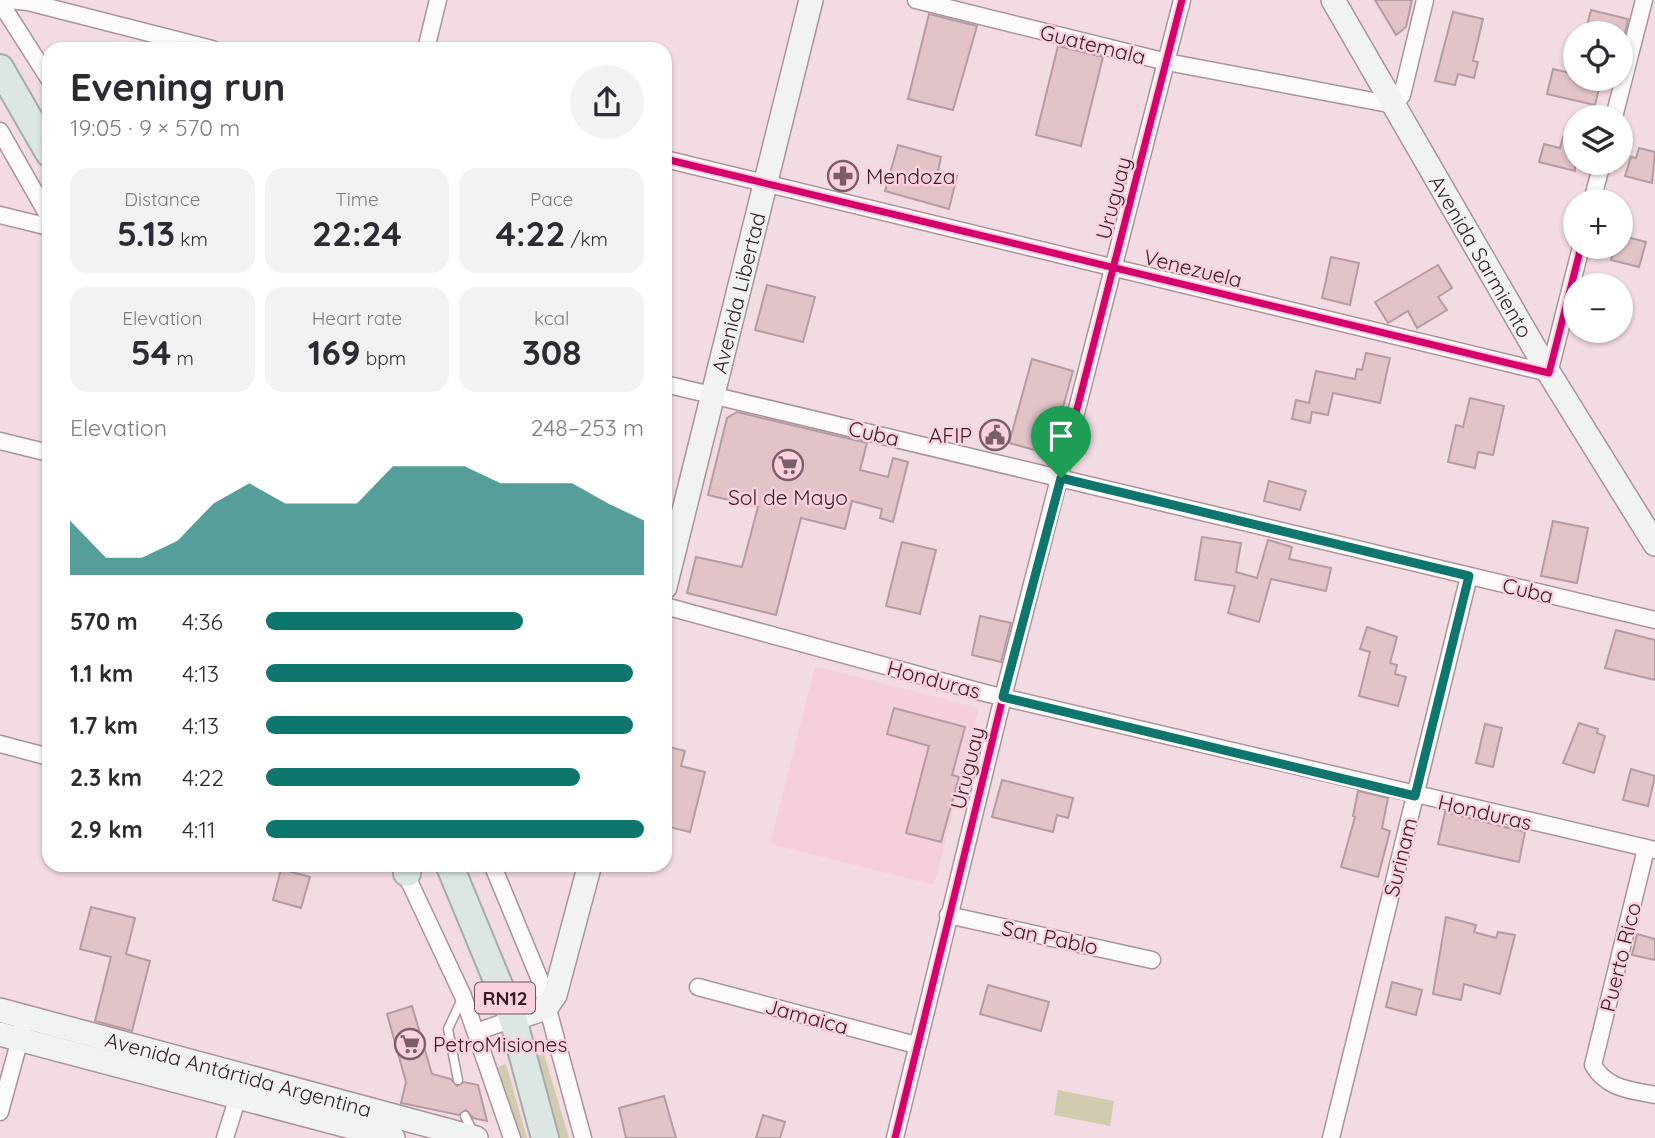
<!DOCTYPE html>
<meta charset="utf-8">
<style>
:root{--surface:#fff;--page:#f2f2f3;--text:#2b2b33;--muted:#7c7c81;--accent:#0f766e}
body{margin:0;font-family:Quicksand,sans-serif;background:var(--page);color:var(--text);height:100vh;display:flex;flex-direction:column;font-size:26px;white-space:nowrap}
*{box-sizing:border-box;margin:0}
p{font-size:23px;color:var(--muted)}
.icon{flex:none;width:38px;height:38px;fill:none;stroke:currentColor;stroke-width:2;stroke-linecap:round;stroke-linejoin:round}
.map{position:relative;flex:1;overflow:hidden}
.sheet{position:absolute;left:42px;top:42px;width:630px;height:830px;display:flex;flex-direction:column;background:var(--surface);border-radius:21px;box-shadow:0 2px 5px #0004}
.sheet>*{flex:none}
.controls{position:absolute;left:1563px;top:21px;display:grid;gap:14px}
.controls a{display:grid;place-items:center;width:70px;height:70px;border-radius:50%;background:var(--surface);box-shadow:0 2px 5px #0004;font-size:35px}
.pin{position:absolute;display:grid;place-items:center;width:60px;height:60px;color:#fff;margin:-72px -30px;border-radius:50% 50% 50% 0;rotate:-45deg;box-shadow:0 0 7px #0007}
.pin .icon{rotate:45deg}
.round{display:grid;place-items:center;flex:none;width:74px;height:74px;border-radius:37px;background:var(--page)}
.head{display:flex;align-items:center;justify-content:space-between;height:119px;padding:0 28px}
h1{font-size:38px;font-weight:800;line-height:52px}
.figures{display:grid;grid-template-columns:repeat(3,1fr);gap:10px;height:119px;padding:7px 28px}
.figures div{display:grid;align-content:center;border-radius:18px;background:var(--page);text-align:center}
.figures b{font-size:35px;font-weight:800}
.figures small{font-size:19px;font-weight:400}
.figures p{font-size:19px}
.chart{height:196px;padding:14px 28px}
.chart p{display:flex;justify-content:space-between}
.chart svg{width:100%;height:126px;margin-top:7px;fill:var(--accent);opacity:.7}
ul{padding:0 28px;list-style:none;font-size:23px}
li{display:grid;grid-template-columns:112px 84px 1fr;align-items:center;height:52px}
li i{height:18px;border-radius:9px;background:var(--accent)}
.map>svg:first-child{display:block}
</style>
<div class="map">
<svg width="1655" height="1138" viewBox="0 0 1655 1138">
<rect width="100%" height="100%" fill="#f2dbe2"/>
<path fill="#f5d0dc" d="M815,666L979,708L934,885L770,844Z"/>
<g fill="#d1ccaf">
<path d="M544,1054L569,1138H560L536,1057Z"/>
<path d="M506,1064L527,1138H519L498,1067Z"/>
<path d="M1058,1090L1114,1101L1110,1126L1054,1115Z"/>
</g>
<g fill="#e1c3c8" stroke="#b49da1" stroke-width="2">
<path d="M1375,0H1412L1406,27L1396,35Z"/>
<path d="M1591,10L1628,19L1625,33H1585Z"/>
<path d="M1453,12L1483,19L1473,61L1478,62L1474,78L1458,74L1455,85L1435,81Z"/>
<path d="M929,14L977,26L953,110L908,99Z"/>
<path d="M1058,46L1103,57L1081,146L1036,135Z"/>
<path d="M1553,69L1575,74V79L1601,80L1595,105L1547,94Z"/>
<path d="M1563,137L1575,140V171L1539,162L1544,144L1560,148Z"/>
<path d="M898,145L941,157L938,171L957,176L949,209L885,191Z"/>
<path d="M1639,148L1655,152L1652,183L1625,176L1631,157L1636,158Z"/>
<path d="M1620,235L1646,242L1639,267L1611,260L1615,247H1620Z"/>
<path d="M1331,257L1359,263L1350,305L1322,298Z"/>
<path d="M1438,265L1452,288L1438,297L1447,310L1417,328L1408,311L1388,323L1375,302Z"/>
<path d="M767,285L815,297L803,342L755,330Z"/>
<path d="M1366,353L1390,358L1380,403L1333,393L1328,415L1312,412L1310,423L1292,419L1296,400L1309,403L1316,371L1355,379L1357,369L1362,370Z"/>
<path d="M1032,359L1073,371L1050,454L1009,443Z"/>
<path d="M1470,398L1504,406L1493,455L1478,452L1475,468L1448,462L1456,425L1463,427Z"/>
<path d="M737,412L867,443L860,470L888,477L893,458L908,462L893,522L880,518L882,509L852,501L845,529L801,518L776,615L687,593L696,557L742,567L758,507L708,495L727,418Z"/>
<path d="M1269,481L1306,491L1300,510L1264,501Z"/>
<path d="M1553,521L1588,528L1577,583L1541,576Z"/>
<path d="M1202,537L1241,543L1236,572L1257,578L1268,540L1292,547L1289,559L1331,568L1326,591L1271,579L1259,622L1228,613L1235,586L1195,580Z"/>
<path d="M902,542L936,550L920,614L886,606Z"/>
<path d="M980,616L1011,623L1001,662L972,655Z"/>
<path d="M1367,627L1397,637L1390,663L1397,665L1395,674L1406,677L1398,706L1359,696L1370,652L1360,649Z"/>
<path d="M1616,630L1655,640V680L1605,668Z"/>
<path d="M894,708L965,727L952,775L959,777L941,842L906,833L929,746L887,734Z"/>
<path d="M1579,723L1598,729L1597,733L1605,736L1594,773L1563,763Z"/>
<path d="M1485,724L1502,728L1493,767L1476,763Z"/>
<path d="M665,746L685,751L681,766L705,772L690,832L665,826Z"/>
<path d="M1631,769L1655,776L1648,806L1623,800Z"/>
<path d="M1002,780L1073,798L1068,818L1057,815L1053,832L992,817Z"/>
<path d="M1358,791L1388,798L1382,828L1390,831L1378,877L1341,867L1355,817L1353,816Z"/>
<path d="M1445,812L1525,832L1519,862L1438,844Z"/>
<path d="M281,869L310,877L301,908L273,900Z"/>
<path d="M91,907L135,918L126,954L150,961L132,1031L95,1021L111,957L80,949Z"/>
<path d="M1446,917L1476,925L1474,932L1496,938L1498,932L1515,935L1500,994L1464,984L1461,1000L1433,994Z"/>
<path d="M1637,934L1655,939V960L1632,955Z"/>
<path d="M1392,982L1422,990L1416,1015L1386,1007Z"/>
<path d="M988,985L1049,1002L1041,1031L980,1014Z"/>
<path d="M412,1006L432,1074L451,1079L457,1086L464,1082L478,1085L487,1121L473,1118L466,1110L459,1115L401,1103L406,1082L387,1014Z"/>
<path d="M664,1096L676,1138H626L619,1108Z"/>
<path d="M763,1115L785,1122L780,1138H756Z"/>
</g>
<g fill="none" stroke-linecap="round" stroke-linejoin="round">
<g stroke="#aa949c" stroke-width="11">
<g id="service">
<path d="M458,1080L448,1029L462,999"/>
<path d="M465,1116L473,1132"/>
</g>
</g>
<g stroke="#aa949c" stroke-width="19">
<g id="minor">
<path d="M9,0L28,2L212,49"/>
<path d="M916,0L1167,62L1394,105L1402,95L1425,0"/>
<path d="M0,2L49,79"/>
<path d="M426,49L438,0"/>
<path d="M1614,117L1644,0"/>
<path d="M0,131L49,217"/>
<path d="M665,159L1549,373L1581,247"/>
<path d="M1592,201L1602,163"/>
<path d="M0,215L49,227"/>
<path d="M665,384L1655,620"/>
<path d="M0,441L49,453"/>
<path d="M665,606L985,693L1655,850"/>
<path d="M0,744L49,757"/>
<path d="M1646,849L1593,1065C1607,1089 1630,1090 1655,1095"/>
<path d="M492,864L540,980L583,1138"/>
<path d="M402,866L463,996L512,1138"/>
<path d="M948,915L1152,960"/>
<path d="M698,987L916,1045"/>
<path d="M476,1032L513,1019"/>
<path d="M0,1112L26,1017"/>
<path d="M225,1138L241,1087"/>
<path d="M895,1138L1003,697L1182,0"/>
<path d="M1331,1138L1469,576"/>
</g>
</g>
<g stroke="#aa949c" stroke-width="26">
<g id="secondary">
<path id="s1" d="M1333,0L1549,373L1655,544"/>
<path id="s2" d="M665,587L811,0"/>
<path id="s3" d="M0,1010L476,1138"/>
<path d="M513,1019L546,1008L555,995L590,864"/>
<path d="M0,1034L393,1138"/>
</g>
</g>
<g stroke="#a6acac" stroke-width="30">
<g id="trunk">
<path d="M0,68L49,153"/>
<path d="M449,864L513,1019L545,1138"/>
<path d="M407,873L408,864"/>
</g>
</g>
<use href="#service" stroke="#fdfafb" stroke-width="8"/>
<use href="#minor" stroke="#fdfafb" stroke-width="16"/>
<use href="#secondary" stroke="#f1f3f3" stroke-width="23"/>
<use href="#trunk" stroke="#dce7e4" stroke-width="26"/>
<g stroke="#fcd1df" stroke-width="11">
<g id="cycleway">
<path d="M665,159L1549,373L1581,247"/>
<path d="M895,1138L1003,697L1182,0"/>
</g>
</g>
<use href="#cycleway" stroke="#d6006c" stroke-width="7"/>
</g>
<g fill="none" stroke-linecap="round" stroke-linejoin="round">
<g stroke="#fff" stroke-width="14">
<path id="route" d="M1061,478L1469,576L1415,796L1003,697Z"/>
</g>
<use href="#route" stroke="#0f766e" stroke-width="9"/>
</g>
<defs>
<g id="pharmacy-ring" transform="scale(1.575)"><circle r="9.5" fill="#fcd1df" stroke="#785f68" stroke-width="1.5"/><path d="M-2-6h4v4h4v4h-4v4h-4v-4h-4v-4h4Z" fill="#785f68"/></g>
<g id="civic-ring" transform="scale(1.575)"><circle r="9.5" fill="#fcd1df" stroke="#785f68" stroke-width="1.5"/><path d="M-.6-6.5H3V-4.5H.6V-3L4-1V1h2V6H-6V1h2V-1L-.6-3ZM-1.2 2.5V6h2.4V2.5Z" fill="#785f68"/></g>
<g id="supermarket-ring" transform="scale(1.575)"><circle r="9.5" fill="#fcd1df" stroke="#785f68" stroke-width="1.5"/><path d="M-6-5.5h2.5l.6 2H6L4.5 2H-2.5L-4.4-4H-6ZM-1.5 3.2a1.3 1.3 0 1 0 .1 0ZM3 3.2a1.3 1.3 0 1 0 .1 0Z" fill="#785f68"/></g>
</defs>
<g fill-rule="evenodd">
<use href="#pharmacy-ring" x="843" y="176"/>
<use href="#civic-ring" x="995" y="435"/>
<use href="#supermarket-ring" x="788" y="465"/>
<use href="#supermarket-ring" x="410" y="1044"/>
</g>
<g text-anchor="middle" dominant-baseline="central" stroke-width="5" stroke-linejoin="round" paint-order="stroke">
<rect fill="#fcd1df" stroke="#71525e" stroke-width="2" x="475" y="982.5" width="60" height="31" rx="5"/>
<g font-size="19" font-weight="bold" fill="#361c26">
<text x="505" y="998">RN12</text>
</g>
<g font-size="21" fill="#361c26" stroke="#fcd1df">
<text transform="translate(1093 44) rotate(14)">Guatemala</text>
<text transform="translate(1113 198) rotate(-75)">Uruguay</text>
<text stroke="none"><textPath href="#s1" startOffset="296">Avenida Sarmiento</textPath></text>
<text transform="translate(1193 268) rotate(14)">Venezuela</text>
<text stroke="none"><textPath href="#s2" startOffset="303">Avenida Libertad</textPath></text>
<text transform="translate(874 433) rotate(13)">Cuba</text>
<text transform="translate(1528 590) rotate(13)">Cuba</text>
<text transform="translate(934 679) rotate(15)">Honduras</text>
<text transform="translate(967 768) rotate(-76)">Uruguay</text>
<text transform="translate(1485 812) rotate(13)">Honduras</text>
<text transform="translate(1400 857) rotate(-76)">Surinam</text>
<text transform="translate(1050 937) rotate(12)">San Pablo</text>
<text transform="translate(1620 957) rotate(-76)">Puerto Rico</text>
<text transform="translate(807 1016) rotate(15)">Jamaica</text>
<text stroke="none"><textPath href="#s3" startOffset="247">Avenida Antártida Argentina</textPath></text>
</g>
<g font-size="21" fill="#361c26" stroke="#fcd1df" text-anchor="start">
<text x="866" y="176">Mendoza</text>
<text x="972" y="435" text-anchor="end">AFIP</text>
<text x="788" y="497" text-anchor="middle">Sol de Mayo</text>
<text x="433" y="1044">PetroMisiones</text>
</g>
</g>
</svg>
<div class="controls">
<a><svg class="icon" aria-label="locate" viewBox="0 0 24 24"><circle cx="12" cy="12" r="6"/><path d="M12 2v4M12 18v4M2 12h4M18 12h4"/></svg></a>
<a><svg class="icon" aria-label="layers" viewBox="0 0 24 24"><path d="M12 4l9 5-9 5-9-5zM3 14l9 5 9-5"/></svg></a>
<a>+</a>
<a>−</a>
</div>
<div class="pin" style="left:1061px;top:478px;background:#1e9e55"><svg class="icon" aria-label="arrive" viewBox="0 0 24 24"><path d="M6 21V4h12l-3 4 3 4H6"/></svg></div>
<section class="sheet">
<div class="head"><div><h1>Evening run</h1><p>19:05 · 9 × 570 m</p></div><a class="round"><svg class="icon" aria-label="share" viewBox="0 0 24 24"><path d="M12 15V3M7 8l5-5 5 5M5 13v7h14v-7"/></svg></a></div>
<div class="figures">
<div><p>Distance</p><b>5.13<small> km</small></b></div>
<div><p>Time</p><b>22:24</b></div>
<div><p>Pace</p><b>4:22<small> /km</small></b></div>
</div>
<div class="figures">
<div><p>Elevation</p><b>54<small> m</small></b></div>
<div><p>Heart rate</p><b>169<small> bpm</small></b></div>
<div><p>kcal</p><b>308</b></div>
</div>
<div class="chart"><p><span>Elevation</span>248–253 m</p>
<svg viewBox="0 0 160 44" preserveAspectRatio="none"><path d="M0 44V25L10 38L20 38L30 32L40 19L50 12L60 19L70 19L80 19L90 6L100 6L110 6L120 12L130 12L140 12L150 19L160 25V44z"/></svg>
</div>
<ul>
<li><b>570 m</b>4:36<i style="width:68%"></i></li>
<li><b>1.1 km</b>4:13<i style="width:97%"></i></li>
<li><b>1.7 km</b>4:13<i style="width:97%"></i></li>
<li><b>2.3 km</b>4:22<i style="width:83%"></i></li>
<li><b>2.9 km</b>4:11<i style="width:100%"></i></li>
</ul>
</section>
</div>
